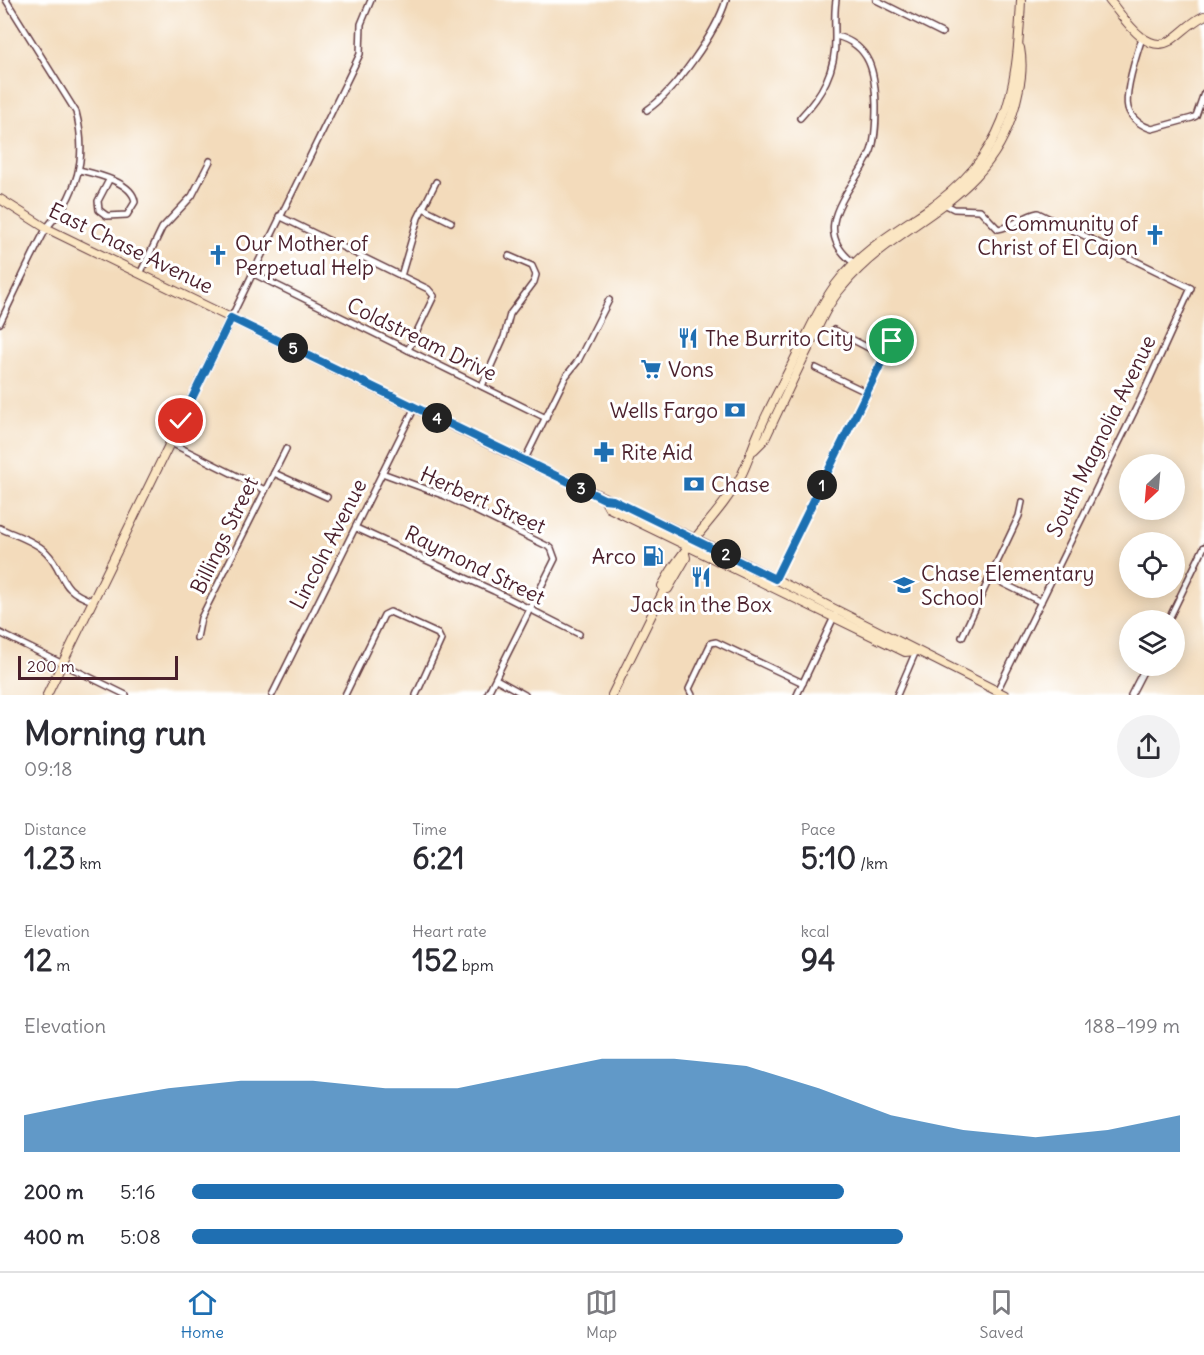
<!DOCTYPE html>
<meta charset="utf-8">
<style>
:root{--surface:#fff;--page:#f2f2f3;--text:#2b2b33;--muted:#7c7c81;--line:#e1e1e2;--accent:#1f6fb2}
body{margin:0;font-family:Delius,sans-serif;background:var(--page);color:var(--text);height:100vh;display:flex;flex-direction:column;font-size:22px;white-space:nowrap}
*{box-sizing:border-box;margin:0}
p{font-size:20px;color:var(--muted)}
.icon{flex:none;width:33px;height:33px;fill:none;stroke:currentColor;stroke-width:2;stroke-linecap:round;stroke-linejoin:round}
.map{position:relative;height:695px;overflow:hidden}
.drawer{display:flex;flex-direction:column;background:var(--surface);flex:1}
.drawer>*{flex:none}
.needle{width:39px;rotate:206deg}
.tools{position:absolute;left:1119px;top:454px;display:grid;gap:12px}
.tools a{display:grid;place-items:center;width:66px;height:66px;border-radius:50%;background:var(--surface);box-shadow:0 3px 15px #0003;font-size:30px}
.scale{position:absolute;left:18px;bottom:15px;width:160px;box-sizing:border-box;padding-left:6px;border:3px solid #4a1f2b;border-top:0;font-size:16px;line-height:21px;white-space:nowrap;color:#4a1f2b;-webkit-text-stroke:4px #fff;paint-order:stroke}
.pin{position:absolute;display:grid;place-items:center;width:51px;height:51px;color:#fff;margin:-26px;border:3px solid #fff;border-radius:50%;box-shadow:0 2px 6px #0007}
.km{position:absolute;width:30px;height:30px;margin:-15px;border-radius:50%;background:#222;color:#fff;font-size:16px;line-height:30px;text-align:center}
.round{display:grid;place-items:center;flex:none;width:63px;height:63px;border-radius:32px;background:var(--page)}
.summary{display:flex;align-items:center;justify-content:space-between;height:102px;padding:0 24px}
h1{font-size:33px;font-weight:800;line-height:45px}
.metrics{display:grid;grid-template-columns:repeat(3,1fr);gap:9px;height:102px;padding:6px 24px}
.metrics div{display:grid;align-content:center}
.metrics b{font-size:30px;font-weight:800}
.metrics small{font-size:16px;font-weight:400}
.metrics p{font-size:16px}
.chart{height:168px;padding:12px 24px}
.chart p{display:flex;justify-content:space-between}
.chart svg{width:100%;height:108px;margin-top:6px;fill:var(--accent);opacity:.7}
ul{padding:0 24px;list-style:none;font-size:20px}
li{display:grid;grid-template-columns:96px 72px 1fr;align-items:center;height:45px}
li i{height:15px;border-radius:8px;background:var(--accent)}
.menu{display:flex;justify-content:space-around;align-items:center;height:84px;border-top:2px solid var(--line);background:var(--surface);font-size:16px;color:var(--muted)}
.menu a{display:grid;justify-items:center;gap:3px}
.menu .current{color:var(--accent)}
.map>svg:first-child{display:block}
</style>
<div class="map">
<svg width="1204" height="695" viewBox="0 0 1204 695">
<rect width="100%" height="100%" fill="#fff"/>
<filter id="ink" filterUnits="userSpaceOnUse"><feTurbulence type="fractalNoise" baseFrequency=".0167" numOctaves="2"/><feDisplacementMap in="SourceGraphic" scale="12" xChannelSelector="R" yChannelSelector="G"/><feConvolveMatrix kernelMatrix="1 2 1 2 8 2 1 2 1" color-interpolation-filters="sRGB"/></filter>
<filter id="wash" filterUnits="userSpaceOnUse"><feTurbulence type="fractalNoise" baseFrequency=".008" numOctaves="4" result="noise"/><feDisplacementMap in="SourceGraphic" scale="24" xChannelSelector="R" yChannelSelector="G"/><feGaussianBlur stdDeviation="1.35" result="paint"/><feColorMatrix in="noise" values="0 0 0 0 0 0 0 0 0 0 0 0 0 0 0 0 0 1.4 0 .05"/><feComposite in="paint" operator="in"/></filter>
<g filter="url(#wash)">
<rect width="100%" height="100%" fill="#f3dbbb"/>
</g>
<g filter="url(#ink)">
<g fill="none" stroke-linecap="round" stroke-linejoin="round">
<g stroke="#633b41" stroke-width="8">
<g id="street">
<path d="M876,0L942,33"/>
<path d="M836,36C871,45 875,73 876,105C876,119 876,137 871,151C855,189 806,227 854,263"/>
<path d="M1142,38C1137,53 1124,93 1128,108C1131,119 1142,126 1152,129L1192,118L1196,116L1204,93"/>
<path d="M647,110C675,91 716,33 726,0"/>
<path d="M800,118C822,95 836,70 835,38C835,25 834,13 836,0"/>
<path d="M79,170C96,174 133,182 135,202L127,215L107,216L99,210L98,201L109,180"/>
<path d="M946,205L954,209L980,210L998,229C1013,227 1023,216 1038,213L1191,288L1141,398L997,691"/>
<path d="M423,208L451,222"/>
<path d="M279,216L428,289L434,296L408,350"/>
<path d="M252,273L546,418"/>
<path d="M140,274L162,228L192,196L210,161"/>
<path d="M401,276L418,218L436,182"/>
<path d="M231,318L360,54L361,24L371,0"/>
<path d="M0,323C15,292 29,261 45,231C49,223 57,217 62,209C82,178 85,147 76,112L6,0"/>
<path d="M834,330L886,357"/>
<path d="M816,368L868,393"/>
<path d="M482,386L504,337L510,314L534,282L536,275L532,266L509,256"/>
<path d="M171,443L265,490"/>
<path d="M524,461L566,376L578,361L609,300"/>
<path d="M274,473L327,497"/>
<path d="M382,473L445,496L551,548L555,559L487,695"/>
<path d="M0,528C14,535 35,541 46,552C67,573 56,589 93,601"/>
<path d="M356,528L494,591L579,634"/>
<path d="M990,577L1019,516L1022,502"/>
<path d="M771,586L892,341"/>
<path d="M1168,621L1204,547"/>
<path d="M0,633L126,695"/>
<path d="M962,637L990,577L1041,602"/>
<path d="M197,638L201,618L286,449"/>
<path d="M496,679L525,695"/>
<path d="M272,695L415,407"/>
<path d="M345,695L384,615L390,612L438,634L441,640L416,695"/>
<path d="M692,695L689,689L711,643L716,642L803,683"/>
<path d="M797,695L835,615"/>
<path d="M897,695L916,651"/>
<path d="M1131,695L1146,666"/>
</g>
</g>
<g stroke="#633b41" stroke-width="10">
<g id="secondary">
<path d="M1109,0C1123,16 1145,55 1170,41C1182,33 1191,22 1204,16"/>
<path d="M0,199L46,228L524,461L696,539L1005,695"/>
<path d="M754,450L765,439C779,409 793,379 808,349C818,327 827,304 843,286C900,217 989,204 1015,106C1020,86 1024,69 1020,48"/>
<path d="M604,499L609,508L905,652L916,651"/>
<path d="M664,590L668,589L686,558L685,554"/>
<path d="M47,695L231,318"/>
<path d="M612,695L664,590L662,586L669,574C689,540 722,512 741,476C748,462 752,448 758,434C769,407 784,381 796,356C809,332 819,306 836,284C859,253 892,233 924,212C1007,156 1017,95 1021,0"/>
</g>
</g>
<use href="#street" stroke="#fff" stroke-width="5"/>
<use href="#secondary" stroke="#fbe6c3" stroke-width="8"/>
</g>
</g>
<g fill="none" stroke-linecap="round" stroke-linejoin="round" filter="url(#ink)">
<g stroke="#fff" stroke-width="12">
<path id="route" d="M181,421L231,318L604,499L613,500L775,579L892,341"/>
</g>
<use href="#route" stroke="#1f6fb2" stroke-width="8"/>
</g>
<defs>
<g id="church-bare" transform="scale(1.62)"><path d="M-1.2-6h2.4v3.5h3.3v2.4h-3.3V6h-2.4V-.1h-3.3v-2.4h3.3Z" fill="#1f6fb2" stroke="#fff" stroke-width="2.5" paint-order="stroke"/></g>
<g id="restaurant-bare" transform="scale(1.62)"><path d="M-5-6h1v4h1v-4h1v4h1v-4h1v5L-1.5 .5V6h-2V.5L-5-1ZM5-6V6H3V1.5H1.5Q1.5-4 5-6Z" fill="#1f6fb2" stroke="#fff" stroke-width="2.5" paint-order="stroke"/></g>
<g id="supermarket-bare" transform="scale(1.62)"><path d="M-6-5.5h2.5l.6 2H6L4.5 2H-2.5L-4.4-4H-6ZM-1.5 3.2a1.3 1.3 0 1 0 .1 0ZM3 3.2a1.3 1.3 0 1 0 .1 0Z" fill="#1f6fb2" stroke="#fff" stroke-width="2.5" paint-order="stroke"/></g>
<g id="bank-bare" transform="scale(1.62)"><path d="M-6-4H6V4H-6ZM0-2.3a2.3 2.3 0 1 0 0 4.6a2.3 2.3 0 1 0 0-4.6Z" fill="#1f6fb2" stroke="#fff" stroke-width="2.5" paint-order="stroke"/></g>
<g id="pharmacy-bare" transform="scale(1.62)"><path d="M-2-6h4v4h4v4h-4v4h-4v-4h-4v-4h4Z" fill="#1f6fb2" stroke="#fff" stroke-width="2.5" paint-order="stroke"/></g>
<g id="fuel-bare" transform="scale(1.62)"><path d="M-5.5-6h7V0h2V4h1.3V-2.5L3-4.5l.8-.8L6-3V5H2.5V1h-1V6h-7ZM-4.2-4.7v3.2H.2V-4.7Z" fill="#1f6fb2" stroke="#fff" stroke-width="2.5" paint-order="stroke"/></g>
<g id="school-bare" transform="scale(1.62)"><path d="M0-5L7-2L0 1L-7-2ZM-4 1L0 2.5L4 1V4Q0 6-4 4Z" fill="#1f6fb2" stroke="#fff" stroke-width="2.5" paint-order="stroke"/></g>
</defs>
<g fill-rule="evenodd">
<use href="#church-bare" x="1155" y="235"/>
<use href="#church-bare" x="218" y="255"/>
<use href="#restaurant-bare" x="688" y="338"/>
<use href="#supermarket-bare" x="651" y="369"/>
<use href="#bank-bare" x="735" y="410"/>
<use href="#pharmacy-bare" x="604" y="452"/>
<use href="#bank-bare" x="694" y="484"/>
<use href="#fuel-bare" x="653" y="556"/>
<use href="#restaurant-bare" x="701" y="577"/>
<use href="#school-bare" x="904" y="585"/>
</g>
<g text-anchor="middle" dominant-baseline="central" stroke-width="6" stroke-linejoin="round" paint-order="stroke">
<g font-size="21" fill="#4a1f2b" stroke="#fff" text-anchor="start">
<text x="1138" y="223" text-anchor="end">Community of<tspan x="1138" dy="24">Christ of El Cajon</tspan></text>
<text x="235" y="243">Our Mother of<tspan x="235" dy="24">Perpetual Help</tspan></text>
<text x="705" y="338">The Burrito City</text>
<text x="668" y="369">Vons</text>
<text x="718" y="410" text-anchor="end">Wells Fargo</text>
<text x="621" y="452">Rite Aid</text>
<text x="711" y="484">Chase</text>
<text x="636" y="556" text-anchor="end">Arco</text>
<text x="921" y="573">Chase Elementary<tspan x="921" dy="24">School</tspan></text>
<text x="701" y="604" text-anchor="middle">Jack in the Box</text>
</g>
<g font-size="21" fill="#4a1f2b" stroke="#fff">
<text transform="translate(131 248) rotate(26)">East Chase Avenue</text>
<text transform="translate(422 339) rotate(26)">Coldstream Drive</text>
<text transform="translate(1101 436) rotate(-64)">South Magnolia Avenue</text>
<text transform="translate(483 500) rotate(24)">Herbert Street</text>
<text transform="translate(224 535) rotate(-64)">Billings Street</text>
<text transform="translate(328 544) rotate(-63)">Lincoln Avenue</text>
<text transform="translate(475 565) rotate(26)">Raymond Street</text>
</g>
</g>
</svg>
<div class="tools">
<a><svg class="needle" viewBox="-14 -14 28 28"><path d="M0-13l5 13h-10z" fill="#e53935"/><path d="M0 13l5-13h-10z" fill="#7c7c81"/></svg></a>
<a><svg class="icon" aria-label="locate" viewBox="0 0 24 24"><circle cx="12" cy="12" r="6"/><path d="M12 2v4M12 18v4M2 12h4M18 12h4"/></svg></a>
<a><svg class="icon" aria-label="layers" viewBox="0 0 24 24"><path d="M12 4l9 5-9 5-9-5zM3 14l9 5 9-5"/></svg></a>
</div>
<div class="scale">200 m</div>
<div class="pin" style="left:892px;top:341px;background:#1e9e55"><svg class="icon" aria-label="arrive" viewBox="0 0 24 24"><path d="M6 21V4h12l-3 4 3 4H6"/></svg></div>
<div class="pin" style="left:181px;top:421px;background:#d93025"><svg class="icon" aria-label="check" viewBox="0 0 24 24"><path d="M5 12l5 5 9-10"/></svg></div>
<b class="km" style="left:822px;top:485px">1</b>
<b class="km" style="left:726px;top:554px">2</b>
<b class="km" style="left:581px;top:488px">3</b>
<b class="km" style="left:437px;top:418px">4</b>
<b class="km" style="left:293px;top:348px">5</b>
</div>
<section class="drawer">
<div class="summary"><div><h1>Morning run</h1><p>09:18</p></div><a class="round"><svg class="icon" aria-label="share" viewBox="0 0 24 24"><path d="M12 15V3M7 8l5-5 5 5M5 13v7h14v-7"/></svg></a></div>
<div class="metrics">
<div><p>Distance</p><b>1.23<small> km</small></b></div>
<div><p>Time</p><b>6:21</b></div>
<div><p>Pace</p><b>5:10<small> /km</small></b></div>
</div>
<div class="metrics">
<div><p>Elevation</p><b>12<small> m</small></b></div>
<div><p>Heart rate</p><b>152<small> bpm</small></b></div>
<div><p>kcal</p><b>94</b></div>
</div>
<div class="chart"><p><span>Elevation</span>188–199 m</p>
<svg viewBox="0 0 160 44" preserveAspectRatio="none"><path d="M0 44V29L10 23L20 18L30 15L40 15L50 18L60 18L70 12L80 6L90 6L100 9L110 18L120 29L130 35L140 38L150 35L160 29V44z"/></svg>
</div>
<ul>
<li><b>200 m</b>5:16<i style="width:66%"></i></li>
<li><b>400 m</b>5:08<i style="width:72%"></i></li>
</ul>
</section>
<nav class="menu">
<a class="current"><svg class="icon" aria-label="home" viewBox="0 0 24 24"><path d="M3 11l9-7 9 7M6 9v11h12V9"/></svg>Home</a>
<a><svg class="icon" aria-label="map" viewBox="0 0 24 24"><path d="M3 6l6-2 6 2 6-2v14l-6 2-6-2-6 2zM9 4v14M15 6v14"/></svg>Map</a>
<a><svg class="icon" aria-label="saved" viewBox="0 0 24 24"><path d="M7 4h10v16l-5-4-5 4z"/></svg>Saved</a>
</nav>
